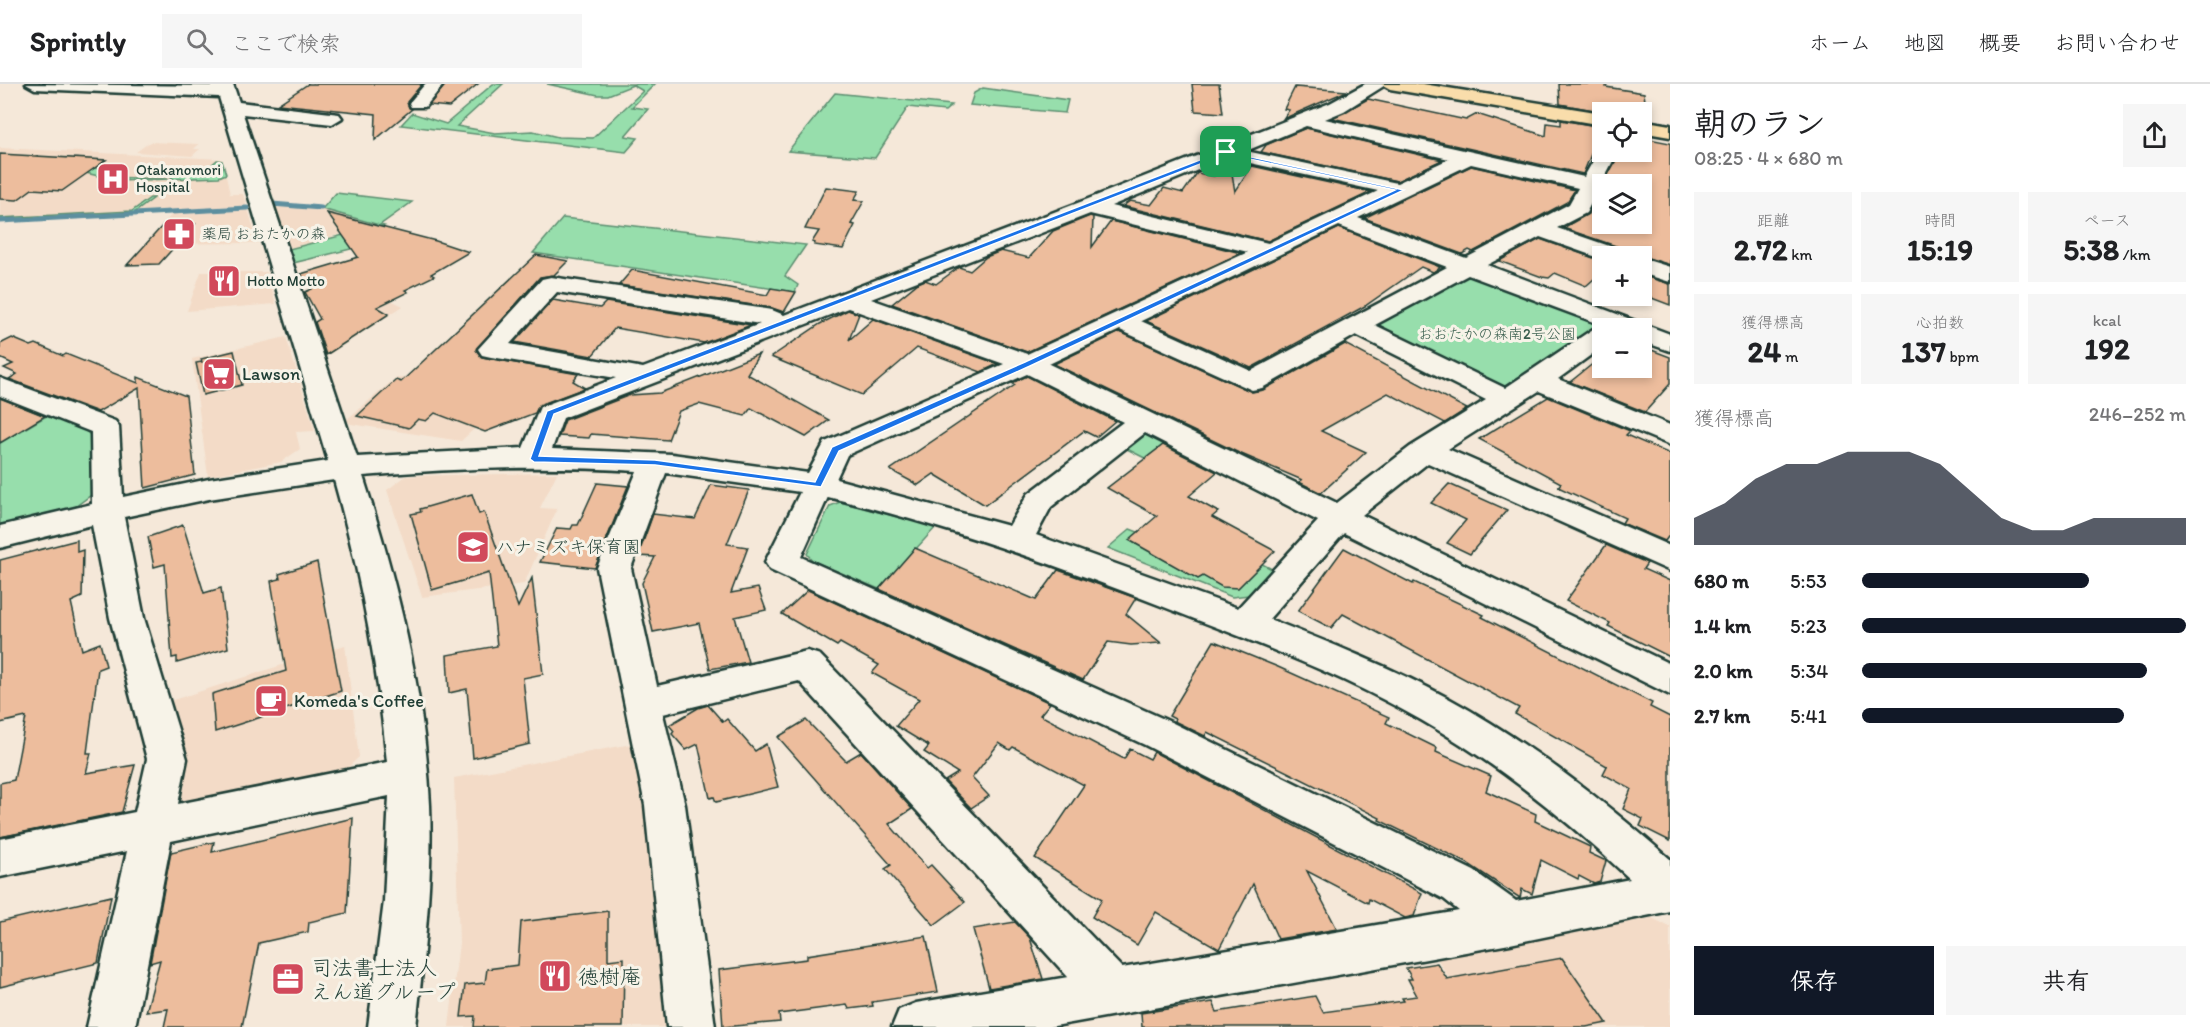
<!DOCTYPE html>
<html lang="ja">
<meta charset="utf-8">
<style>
:root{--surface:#fff;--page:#f6f6f6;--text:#202124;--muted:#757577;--line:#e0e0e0;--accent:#111827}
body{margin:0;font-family:Itim,"Klee One",sans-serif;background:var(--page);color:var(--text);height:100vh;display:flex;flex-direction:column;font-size:22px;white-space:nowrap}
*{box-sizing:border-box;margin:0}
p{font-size:20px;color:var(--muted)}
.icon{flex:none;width:33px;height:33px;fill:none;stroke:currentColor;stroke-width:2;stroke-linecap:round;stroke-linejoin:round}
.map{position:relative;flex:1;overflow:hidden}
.drawer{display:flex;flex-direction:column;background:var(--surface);width:540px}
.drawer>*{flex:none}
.tools{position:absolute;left:1592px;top:18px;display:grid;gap:12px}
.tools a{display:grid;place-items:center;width:60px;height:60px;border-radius:0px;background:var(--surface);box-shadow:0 3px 9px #0003;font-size:30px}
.pin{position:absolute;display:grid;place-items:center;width:51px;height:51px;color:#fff;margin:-26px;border-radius:12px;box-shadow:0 3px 9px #0006}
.round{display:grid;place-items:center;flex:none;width:63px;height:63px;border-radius:0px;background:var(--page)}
.head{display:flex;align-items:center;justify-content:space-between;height:102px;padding:0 24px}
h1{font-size:33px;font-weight:800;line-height:45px}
.figures{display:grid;grid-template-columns:repeat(3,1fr);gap:9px;height:102px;padding:6px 24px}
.figures div{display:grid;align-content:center;border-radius:0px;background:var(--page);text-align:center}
.figures b{font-size:30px;font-weight:800}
.figures small{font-size:16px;font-weight:400}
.figures p{font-size:16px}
.chart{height:168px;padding:12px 24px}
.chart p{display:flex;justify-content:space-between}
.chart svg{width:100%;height:108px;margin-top:6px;fill:var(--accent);opacity:.7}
.cta{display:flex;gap:12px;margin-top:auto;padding:12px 24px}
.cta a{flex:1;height:69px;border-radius:0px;background:var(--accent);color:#fff;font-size:24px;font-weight:800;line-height:69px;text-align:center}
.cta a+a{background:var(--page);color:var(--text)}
ul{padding:0 24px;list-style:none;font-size:20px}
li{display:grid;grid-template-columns:96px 72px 1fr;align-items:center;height:45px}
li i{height:15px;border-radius:8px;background:var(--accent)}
header{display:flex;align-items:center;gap:36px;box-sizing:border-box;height:84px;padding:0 30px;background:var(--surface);border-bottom:2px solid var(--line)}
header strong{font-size:28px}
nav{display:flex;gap:33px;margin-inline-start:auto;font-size:21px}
.search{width:420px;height:54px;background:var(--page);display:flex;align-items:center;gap:15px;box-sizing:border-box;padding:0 21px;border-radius:0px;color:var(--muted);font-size:22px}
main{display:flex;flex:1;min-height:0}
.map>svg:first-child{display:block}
</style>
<header>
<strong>Sprintly</strong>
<div class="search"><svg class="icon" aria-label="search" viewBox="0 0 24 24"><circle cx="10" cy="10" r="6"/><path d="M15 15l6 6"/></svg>ここで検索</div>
<nav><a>ホーム</a><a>地図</a><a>概要</a><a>お問い合わせ</a></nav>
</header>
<main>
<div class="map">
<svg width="1670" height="943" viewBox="0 0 1670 943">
<rect width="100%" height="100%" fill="#f5e8d9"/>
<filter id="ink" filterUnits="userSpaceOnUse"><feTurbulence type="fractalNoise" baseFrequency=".0167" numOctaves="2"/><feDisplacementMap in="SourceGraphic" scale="12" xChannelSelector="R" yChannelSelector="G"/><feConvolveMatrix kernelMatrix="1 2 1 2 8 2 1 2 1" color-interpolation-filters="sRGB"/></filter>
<g filter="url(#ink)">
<g fill="#f3dbc7">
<path d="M150,58L199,60L194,65H200L192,72L136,68Z"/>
<path d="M0,64L222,75L230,110H243L247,123L0,136Z"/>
<path d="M275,121L322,125L377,140L289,165Z"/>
<path d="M248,125L258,159L146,160L173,129Z"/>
<path d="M201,188H267L276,220L187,227Z"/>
<path d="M375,208L403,222L324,274L312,237Z"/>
<path d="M286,253L315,347L296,348L300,365L281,378L208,392L192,275Z"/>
<path d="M397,293L509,313L461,357L351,340L346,336Z"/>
<path d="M557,389L540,424L557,425L524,500L422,513L387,406L406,392Z"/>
<path d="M345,561L359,673L339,692L187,722L175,714L185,672L170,617Z"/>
<path d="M636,659L648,712L670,943H449L459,859L454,694Z"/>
<path d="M1652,834L1670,843V943H1478L1435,871Z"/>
</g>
<g fill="#97deac" stroke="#5b8e70" stroke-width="1.5">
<path d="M493,0H503L457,42L495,49L533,47L558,53L593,54L643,7L633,1L608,11H598L547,0H655L632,23L648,25L625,52L638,54L626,68L401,41L412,29L446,40Z"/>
<path d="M983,4L1068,16L1065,29L970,21L974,9Z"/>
<path d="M835,9L952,21L945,27L908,23L875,74L788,67Z"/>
<path d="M217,76L222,77L226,90L219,93L119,97L86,89L90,84L116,85L106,93L170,95L177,89L207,90L215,83L210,82Z"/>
<path d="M336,109L412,118L380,141L384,142L376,145L392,155L293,179L289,165L367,145V143L376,140L322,125Z"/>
<path d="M150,114H154L134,129L0,136V134L132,127Z"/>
<path d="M563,134L806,161L785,192L798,201L795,208L533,169Z"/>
<path d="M1468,191L1595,235L1598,240L1577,260L1507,305L1492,303L1378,246L1376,240Z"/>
<path d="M48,331L85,346L92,353L91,411L72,425L0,444V359Z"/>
<path d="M1145,350H1157L1209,376L1188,396L1127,365Z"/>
<path d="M840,418L936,443L879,505L813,477L807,470L830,422Z"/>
<path d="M1130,445L1138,448L1129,456L1198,495L1203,492L1238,504L1262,480L1274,486L1249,511L1232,513L1108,464Z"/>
</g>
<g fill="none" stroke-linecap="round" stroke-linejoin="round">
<g stroke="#5d8f9f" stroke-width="5">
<path d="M272,120L321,124"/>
<path d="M0,137L247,124"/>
</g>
</g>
<g fill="#edbd9d" stroke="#1f3d34" stroke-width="1.5">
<path d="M308,0H422L407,18L409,24L412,25L375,56L376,30L278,20Z"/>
<path d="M446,0H478L449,23L429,21Z"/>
<path d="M1192,0H1219L1223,29L1195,27Z"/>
<path d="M1559,0H1606V3L1644,9L1647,35L1641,34V28H1604L1560,20Z"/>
<path d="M1295,3L1347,7L1283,35L1289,26L1284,25Z"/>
<path d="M1368,15L1466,36L1477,30L1546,52L1547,39L1561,41V36L1602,43V60L1594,63L1583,90L1332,34Z"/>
<path d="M1306,44L1442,76L1397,97L1261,68L1266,61Z"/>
<path d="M1641,50L1649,52V55L1670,59V181L1642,172H1629L1625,165L1563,144L1588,130L1602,103V140H1641V100H1603L1615,78V68H1641Z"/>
<path d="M0,70L106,76L62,107L32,105L17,116L0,115Z"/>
<path d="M1227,76L1230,77L1235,108L1252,82L1371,108L1268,157L1123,122L1130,117L1151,121L1164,104L1183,109L1197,89L1214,92Z"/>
<path d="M1471,82L1575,106L1567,118L1473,168L1469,166L1462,170L1364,134Z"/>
<path d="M826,103L859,107L854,116L864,117L851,140L855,141L843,165L814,161L815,159L812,158L819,147L805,145Z"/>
<path d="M327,129L436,157L469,168L431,190L434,192L405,206L408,208L377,223L389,230L326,271L315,238L320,235L305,208L312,205L301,190L358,173Z"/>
<path d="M1090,132L1093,133L1092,163L1111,137L1241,169L1027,268L892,220L918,199L925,196L936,200L959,183L970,187L986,173L1001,167L1029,174L1053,147Z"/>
<path d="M164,140H195L159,180L127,181Z"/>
<path d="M1339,144L1440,183L1433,188L1421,183L1365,222L1251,284L1146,237Z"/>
<path d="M1540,155L1602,177V196L1595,194L1586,202L1555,189L1549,194L1542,193L1499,177Z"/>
<path d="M536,171L568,177L554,191L540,193L476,266L482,273L578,290L573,297L585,304L539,321L535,329L485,348L435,329L426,337L418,335L409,344L357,332L396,296L401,298Z"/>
<path d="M632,186L767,211L771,204L796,208L784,228L772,224L619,201Z"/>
<path d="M1641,191L1670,200V221L1641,210Z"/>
<path d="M553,216L600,224L606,218L751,241L704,259L615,244L592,272L514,258Z"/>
<path d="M848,226L859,230L849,256L873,235L998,280L981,288L917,264L862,311L771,273L820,240Z"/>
<path d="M1120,248L1252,308L1263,306L1345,260L1467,325L1445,339L1388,309L1321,347L1366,368L1321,409L1299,398L1302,396L1239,369L1054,280Z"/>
<path d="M12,254L31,262L36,260L63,272L66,270L138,299V293L186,312L195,391L145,404L139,304L98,328L9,295L17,290L4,284L13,280L0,274V260Z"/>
<path d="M1641,262L1670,273V300L1645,328L1570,298L1600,274L1602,284H1623L1641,291Z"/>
<path d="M234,267L242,301L203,311L196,279L202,278L201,275Z"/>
<path d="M759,270L747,290L829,336L806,353L751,324L745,332L699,320L679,327L668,356L591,350L589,354L559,352L565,336L630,311L660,309Z"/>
<path d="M1027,292L1115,337L1096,353L1084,347L985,421L934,390L918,401L890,386L1015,301L1012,299Z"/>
<path d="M1548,313L1630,347L1626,351L1670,370V450L1665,457L1622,439L1625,434L1558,403L1561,399L1479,355Z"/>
<path d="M0,314L45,332L0,359Z"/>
<path d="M1163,361L1217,388L1189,412L1218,428L1212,433L1275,467L1238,504L1222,503L1203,492L1198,495L1129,456L1157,432L1107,404Z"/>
<path d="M597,399L628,402L595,484L540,478L557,444L571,445L573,441H578Z"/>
<path d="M1449,400L1507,426L1470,470L1447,459L1466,436L1431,419Z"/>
<path d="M711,401L749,406L727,460L748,463L731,509L758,504L766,526L735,533L748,578L710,585L699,539L653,548L642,499L655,473L638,472L653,430L695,435Z"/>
<path d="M472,410L479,430L484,428L518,523L532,494L543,590L523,594L530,660L473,674L467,605L449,609L447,571L497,562L489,489L432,506L411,430L421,428L420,425Z"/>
<path d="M183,441L204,509L221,504L228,564L177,579V573L172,574L165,480L154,483L148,453Z"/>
<path d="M77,456V468L83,466L82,513L71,518L82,566L100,559L106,582L98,585L87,669H91L86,689L135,681L122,728L0,753V699L14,696L26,633L0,639V476Z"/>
<path d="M1606,461L1647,479L1643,485L1670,497V573L1608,542L1610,539L1566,517Z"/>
<path d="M915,464L1036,516L1058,486L1136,514L1126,530L1161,559L1131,561L1108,558L1083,596L879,505Z"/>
<path d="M1344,464L1413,500L1414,498L1484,531L1482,533L1652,619L1650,623L1670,633V757L1640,742L1643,735L1623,725L1631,705L1603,690L1607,682L1515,630L1519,624L1343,530L1331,544L1298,527Z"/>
<path d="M317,478L341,607L215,648L212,610L286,587L271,497L280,495L279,490Z"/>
<path d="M808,506L1050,619L1040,631L1124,675L1130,665L1150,675L1154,668L1422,809L1414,832L1405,834L1369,815L1368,819L1307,787L1337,845L1278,855L1253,800L1219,865L1156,828L1137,861L1092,833L1102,815L1035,774L1084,701L1013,663L1010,666L999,659L972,694L989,712L971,724L945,697L958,689L924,668L929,662L896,642L919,615L872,589L879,581L840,559L837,562L782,530Z"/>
<path d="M1214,557L1278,583L1389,633L1386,639L1437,664L1436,668L1491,692L1486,707L1536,730L1535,737L1590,763L1589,769L1606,777L1600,798L1594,800L1579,792L1578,795L1541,776L1532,810L1522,805L1520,814L1467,779L1379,736L1380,734L1207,648L1205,652L1174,637L1175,635L1169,632Z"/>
<path d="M708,621L723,638L727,635L755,667L766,660L778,703L716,718L714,713L710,714L698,660L686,666L672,650L674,647L669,641L698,624Z"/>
<path d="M806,636L846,677L861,668L912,725L889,740L927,784L931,781L965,818L934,841L885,785L891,781L778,653Z"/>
<path d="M353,734L347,829L309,838L308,848L259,859L242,943H164L168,925L146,928L160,876L150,879L171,768L214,758L212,768Z"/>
<path d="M111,812L98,879L0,903V838Z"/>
<path d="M608,827V876L624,874L623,943H474L475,932L461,933L465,901L485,899L487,885L518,881L521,838Z"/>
<path d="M1015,838L1030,854L1043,895L989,904L973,845Z"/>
<path d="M926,852L938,908L872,918L873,922L849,925L847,921L779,930L780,938L723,943L719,886L807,875V871Z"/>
<path d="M1562,874L1607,939L1586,943H1142L1141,929L1213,918L1217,928L1315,912L1323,928L1404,917L1402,914L1417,912L1408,895H1412L1406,884L1437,879L1447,895Z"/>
</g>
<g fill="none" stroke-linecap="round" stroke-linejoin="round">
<g stroke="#1f3d34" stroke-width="5">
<g id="minor">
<path d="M26,0L216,2L215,0H233L239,18L339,30L342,34L332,40L243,30L357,373L523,364L540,323L616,294L491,273L482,271L478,265L542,195L551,193L772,226L784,231L1088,115L1330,19L1365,0H1387L1344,27L1325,35L1584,93L1593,77L1596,64L1602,62V68H1613V77L1586,129L1557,144L1624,167L1627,172H1602V175L1540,153L1487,181L1670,250V267L1641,257V244H1610L1468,191L1375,241L1505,304L1593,245L1607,244H1602V263L1558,295L1670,341V361L1539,307L1448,365L1670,462V487L1428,379L1362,431L1670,580V611L1344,449L1269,535C1330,559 1391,583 1448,614C1529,658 1601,715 1670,775V827L1510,860L1049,943H892L899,926L916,919L1068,893L799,597L663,630L685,721L715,943H667L645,721L597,484L637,387C545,381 455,384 363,392C397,498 425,609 430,721C433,795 424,869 416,943H368L384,817L389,712L171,757L135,943H87L127,767L0,793V755L135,728L147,675L110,534L92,441L0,464V442L92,420L91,348L0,312V294L115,337L119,343L123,413L209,395L328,377L219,13L35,5ZM1306,42L1449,75L1397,99L1246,67ZM1227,74L1378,107L1268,159L1111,122ZM1471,80L1578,104L1569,120L1466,174L1358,134ZM1090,130L1248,168L1027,270L871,215ZM1339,142L1447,183L1251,287L1141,237ZM557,208L760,240L643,284L510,260ZM848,224L1004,280L825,358L808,389L672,370L552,365L563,334ZM1120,246L1252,306L1262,304L1356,251L1486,316L1410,363L1337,419L1049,280ZM1027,290L1123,338L1028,410L1009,442L836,395L847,371ZM1145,349L1318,437L1238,524L1036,451L1051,423ZM666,389L800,408L765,478L770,486L1145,661L1444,815L1459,827L1122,884L820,571L807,567L657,602L631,484ZM334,396C360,488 378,582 387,678L178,720L187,675L144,534L124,433L209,415ZM828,413C943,441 1054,480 1164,523C1251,557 1340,589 1421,636C1497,679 1566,735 1630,795L1516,817L1474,787L1173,639L801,473Z"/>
<path d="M425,0H444L425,23H411L409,19Z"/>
<path d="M1641,174L1670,183V198L1641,189Z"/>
</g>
</g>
<g stroke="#1f3d34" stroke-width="5">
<g id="major">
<path d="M1381,0H1423L1602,29V41L1390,5Z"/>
<path d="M1641,36L1670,41V53L1641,48Z"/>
</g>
</g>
<use href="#minor" fill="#f7f3e8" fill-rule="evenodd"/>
<use href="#major" fill="#f9ddab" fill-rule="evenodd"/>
</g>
</g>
<path fill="#1a73e8" stroke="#fff" stroke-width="1.5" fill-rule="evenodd" d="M1223,67L1404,106L1030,282L839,367L821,403L655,381L534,378L530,375L547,327ZM1226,70L1395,106L1025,278L832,363L815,398L655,376L539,372L554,330Z"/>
<defs>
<g id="hospital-square" transform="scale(1.725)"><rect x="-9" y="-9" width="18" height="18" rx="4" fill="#d1495b" stroke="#f7f3e8"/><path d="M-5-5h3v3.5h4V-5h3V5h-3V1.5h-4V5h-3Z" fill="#fff"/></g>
<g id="pharmacy-square" transform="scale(1.725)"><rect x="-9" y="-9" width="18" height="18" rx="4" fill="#d1495b" stroke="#f7f3e8"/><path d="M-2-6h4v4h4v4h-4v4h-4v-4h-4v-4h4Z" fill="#fff"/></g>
<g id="restaurant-square" transform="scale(1.725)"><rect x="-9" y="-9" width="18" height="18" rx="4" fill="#d1495b" stroke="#f7f3e8"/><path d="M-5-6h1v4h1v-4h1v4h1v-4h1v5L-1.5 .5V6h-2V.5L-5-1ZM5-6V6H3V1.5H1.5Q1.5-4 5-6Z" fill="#fff"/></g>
<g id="supermarket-square" transform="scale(1.725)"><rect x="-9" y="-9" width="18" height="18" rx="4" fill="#d1495b" stroke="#f7f3e8"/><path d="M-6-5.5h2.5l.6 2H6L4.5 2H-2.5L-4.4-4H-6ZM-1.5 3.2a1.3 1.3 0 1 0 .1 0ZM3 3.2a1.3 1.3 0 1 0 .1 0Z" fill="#fff"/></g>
<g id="school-square" transform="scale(1.725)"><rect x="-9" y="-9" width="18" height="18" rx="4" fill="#d1495b" stroke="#f7f3e8"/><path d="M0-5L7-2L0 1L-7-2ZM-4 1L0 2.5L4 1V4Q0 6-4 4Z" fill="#fff"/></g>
<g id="cafe-square" transform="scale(1.725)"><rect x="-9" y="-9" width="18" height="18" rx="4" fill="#d1495b" stroke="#f7f3e8"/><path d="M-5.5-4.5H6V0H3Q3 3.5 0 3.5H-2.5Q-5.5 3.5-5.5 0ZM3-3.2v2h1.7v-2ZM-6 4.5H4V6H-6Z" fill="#fff"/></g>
<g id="office-square" transform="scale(1.725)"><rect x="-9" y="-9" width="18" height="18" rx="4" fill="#d1495b" stroke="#f7f3e8"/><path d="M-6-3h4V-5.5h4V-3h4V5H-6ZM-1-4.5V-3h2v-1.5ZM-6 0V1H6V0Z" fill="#fff"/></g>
</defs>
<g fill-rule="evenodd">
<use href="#hospital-square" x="113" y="95"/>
<use href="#pharmacy-square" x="179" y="150"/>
<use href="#restaurant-square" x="224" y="197"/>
<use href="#supermarket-square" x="219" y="290"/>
<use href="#school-square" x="473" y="463"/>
<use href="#cafe-square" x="271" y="617"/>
<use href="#restaurant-square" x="555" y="892"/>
<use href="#office-square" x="288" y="895"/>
</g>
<g text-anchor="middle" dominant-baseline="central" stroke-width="6" stroke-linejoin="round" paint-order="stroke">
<g font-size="15" fill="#1f3d34" stroke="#f7f3e8" text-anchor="start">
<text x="136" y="86">Otakanomori<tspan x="136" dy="17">Hospital</tspan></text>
<text x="202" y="150">薬局 おおたかの森</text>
<text x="247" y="197">Hotto Motto</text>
</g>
<g font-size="15" fill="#375d4c" stroke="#f7f3e8">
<text x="1497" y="250">おおたかの森南2号公園</text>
</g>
<g font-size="18" fill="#1f3d34" stroke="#f7f3e8" text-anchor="start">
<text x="242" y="290">Lawson</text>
<text x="496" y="463">ハナミズキ保育園</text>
<text x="294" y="617">Komeda's Coffee</text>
</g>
<g font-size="21" fill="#1f3d34" stroke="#f7f3e8" text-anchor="start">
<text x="311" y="883">司法書士法人<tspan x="311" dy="24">えん道グループ</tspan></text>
<text x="578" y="892">徳樹庵</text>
</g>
</g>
</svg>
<div class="tools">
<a><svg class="icon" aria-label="locate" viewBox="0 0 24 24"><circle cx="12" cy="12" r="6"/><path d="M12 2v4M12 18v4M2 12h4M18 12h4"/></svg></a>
<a><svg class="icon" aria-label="layers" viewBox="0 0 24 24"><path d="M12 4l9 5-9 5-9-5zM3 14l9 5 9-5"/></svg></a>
<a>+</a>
<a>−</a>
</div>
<div class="pin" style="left:1226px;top:68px;background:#1e9e55"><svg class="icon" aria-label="arrive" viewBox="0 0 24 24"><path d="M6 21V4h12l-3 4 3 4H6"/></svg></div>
</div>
<section class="drawer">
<div class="head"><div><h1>朝のラン</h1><p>08:25 · 4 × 680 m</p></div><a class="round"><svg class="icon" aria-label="share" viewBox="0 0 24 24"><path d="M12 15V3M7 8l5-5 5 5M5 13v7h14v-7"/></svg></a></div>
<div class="figures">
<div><p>距離</p><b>2.72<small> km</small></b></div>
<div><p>時間</p><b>15:19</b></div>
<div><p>ペース</p><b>5:38<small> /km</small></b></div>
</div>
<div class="figures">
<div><p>獲得標高</p><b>24<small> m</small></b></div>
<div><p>心拍数</p><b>137<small> bpm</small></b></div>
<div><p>kcal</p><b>192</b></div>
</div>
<div class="chart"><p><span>獲得標高</span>246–252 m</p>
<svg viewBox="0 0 160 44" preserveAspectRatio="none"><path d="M0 44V33L10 27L20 17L30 11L40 11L50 6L60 6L70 6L80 11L90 22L100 33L110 38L120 38L130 33L140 33L150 33L160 33V44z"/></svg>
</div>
<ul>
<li><b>680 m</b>5:53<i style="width:70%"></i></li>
<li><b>1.4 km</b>5:23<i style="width:100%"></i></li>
<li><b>2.0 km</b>5:34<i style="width:88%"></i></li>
<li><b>2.7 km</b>5:41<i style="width:81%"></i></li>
</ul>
<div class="cta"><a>保存</a><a>共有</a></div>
</section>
</main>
